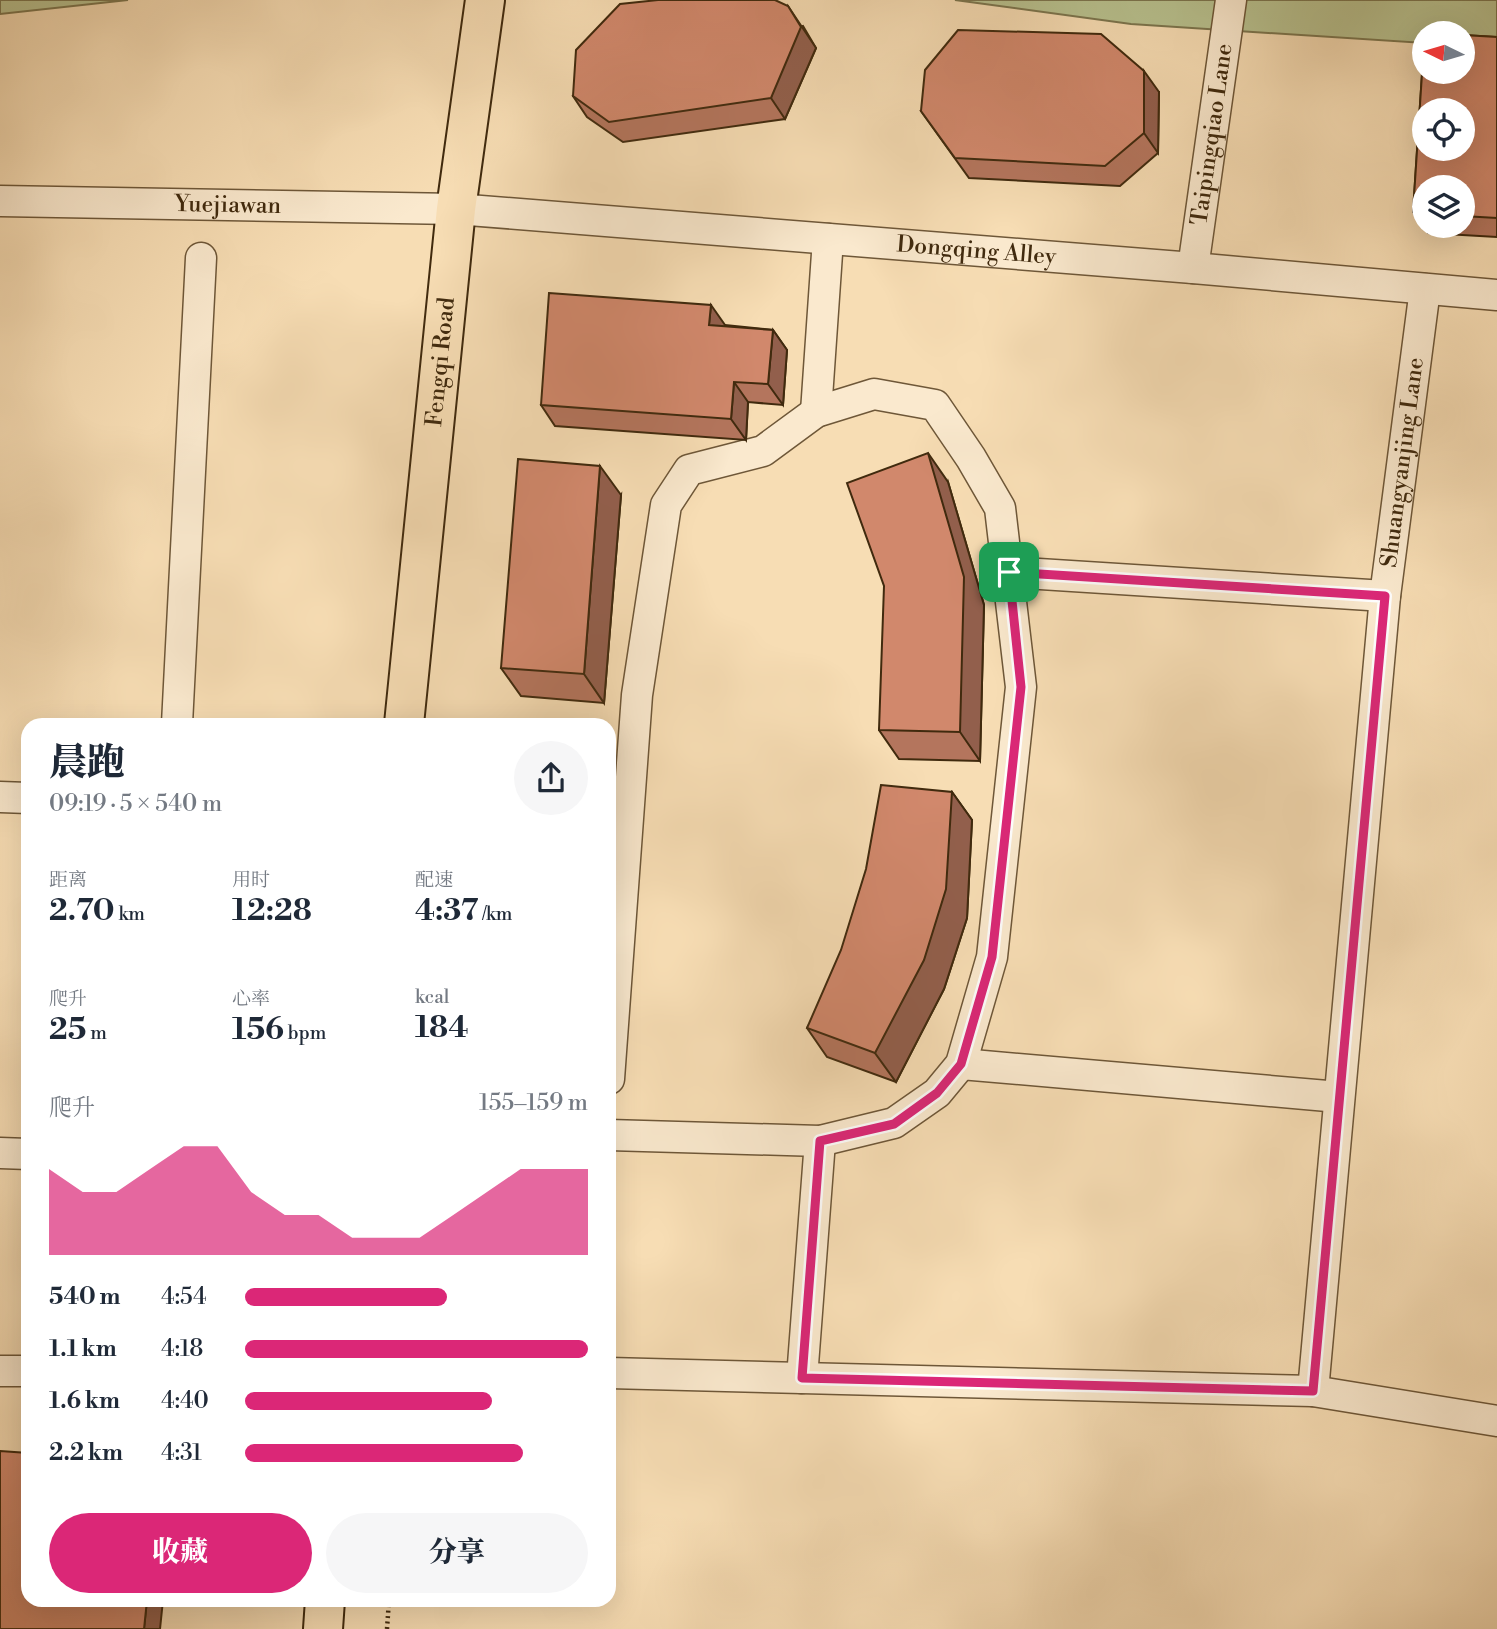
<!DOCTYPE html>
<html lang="zh">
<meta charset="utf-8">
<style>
:root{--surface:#fff;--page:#f6f6f7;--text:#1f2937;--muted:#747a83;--accent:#db2777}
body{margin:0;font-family:"Libre Bodoni","Noto Serif SC",serif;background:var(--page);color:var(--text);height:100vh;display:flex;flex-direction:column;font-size:26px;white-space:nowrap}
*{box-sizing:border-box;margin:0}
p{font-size:23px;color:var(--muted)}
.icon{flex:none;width:38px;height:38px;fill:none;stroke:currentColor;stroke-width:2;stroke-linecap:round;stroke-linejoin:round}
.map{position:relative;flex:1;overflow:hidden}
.sheet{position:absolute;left:21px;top:718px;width:595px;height:889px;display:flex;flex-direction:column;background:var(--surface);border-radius:21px;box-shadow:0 7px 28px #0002}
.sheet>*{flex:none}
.needle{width:46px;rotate:275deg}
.fabs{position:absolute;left:1412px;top:21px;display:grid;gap:14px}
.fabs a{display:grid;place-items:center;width:63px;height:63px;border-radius:50%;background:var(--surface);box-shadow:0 7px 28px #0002;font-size:35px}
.pin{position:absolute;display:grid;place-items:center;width:60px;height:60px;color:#fff;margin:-30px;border-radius:14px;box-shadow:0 4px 10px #0006}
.round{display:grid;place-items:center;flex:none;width:74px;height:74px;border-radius:37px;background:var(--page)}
.headline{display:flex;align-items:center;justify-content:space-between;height:119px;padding:0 28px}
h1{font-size:38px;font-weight:800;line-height:52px}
.metrics{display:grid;grid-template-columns:repeat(3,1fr);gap:10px;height:119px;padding:7px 28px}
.metrics div{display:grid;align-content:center}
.metrics b{font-size:30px;font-weight:800}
.metrics small{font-size:19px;font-weight:400}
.metrics p{font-size:19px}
.chart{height:196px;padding:14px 28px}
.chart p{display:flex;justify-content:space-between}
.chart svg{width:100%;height:126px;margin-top:7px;fill:var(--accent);opacity:.7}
.action{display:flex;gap:14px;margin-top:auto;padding:14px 28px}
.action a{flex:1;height:80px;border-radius:42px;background:var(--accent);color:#fff;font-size:28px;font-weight:800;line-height:80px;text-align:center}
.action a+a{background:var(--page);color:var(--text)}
ul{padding:0 28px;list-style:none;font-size:23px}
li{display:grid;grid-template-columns:112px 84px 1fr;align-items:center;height:52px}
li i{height:18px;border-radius:9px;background:var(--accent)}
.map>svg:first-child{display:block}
</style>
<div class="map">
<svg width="1497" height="1629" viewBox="0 0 1497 1629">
<rect width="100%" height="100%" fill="#f7ddb4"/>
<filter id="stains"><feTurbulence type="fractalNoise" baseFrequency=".00286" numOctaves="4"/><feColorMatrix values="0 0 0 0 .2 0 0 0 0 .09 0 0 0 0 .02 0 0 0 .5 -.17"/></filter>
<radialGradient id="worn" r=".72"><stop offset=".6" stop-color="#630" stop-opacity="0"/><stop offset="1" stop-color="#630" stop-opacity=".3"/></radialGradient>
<g fill="#b8c290" stroke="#7c764f" stroke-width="2">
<path d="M0,0H128L0,14Z"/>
<path d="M955,0H1497V48L1463,46V33H1424V43L1131,24Z"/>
</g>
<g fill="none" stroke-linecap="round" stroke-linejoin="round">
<g stroke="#6e5738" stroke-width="33">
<g id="minor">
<path id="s1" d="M0,201L456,209L1193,268L1497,295"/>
<path id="s2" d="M1193,268L1231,0"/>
<path d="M816,412L828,239"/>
<path d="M1009,572L1385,596"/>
<path d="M177,724L201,258"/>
<path d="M0,797L28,798"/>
<path d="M961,1064L1339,1097"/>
<path d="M609,1079L637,695L666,505L689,470L763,451L816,412L874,394L935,405L971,458L1000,508L1021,687L992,957L961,1064L937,1093L894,1123L820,1141L609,1135"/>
<path d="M0,1153L28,1154"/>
<path d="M0,1371H28"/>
<path d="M609,1373L1313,1391L1497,1421"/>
<path d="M802,1378L820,1141"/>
<path id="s3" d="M1313,1391L1385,596L1425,289"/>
</g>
</g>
<g stroke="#402a0e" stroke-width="42">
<g id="major">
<path id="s4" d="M404,724L456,209L485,0"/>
<path d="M323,1629L325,1600"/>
</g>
</g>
<path stroke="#402a0e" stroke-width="4.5" stroke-dasharray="2 3.5" stroke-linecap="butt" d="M387,1629L389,1600"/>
<use href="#minor" stroke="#fae9ce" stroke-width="30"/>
<use href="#major" stroke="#f7ddb4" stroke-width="38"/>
</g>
<g fill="#b4755d" stroke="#402a0e" stroke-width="2" fill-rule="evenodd">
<path d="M803,26L816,48L785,119L623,142L587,117L573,96Z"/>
<path d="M1463,35L1497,37V237L1428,233L1413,212L1424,43V72H1463ZM1424,110H1463V149H1424ZM1424,187H1463V226H1424Z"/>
<path d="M1159,92L1158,153L1120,186L969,178L921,111Z"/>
<path d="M725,325L773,330L787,350L783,405L748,402L746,440L555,426L541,405Z"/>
<path d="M948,482L984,605L980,761L899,759L879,730Z"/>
<path d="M621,495L604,703L521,696L501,668Z"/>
<path d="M952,792L972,820L967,918L944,989L896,1082L827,1057L807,1028Z"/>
</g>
<g fill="#925f4c" stroke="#402a0e" stroke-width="2">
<path d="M788,6L816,48L785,119L771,98Z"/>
<path d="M1144,71L1159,92L1158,153L1144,133Z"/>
<path d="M711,305L725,325L723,345L709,325Z"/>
<path d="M773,330L787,350L783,405L768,384Z"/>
<path d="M734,382L748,402L746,440L731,419Z"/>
<path d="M928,453L948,482L984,605L980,761L960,732Z"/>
<path d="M600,466L621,495L604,703L584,674Z"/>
<path d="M952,792L972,820L967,918L944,989L896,1082L875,1053Z"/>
<path d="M147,1600H163L160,1629H144Z"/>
</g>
<g fill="#d1886c" stroke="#402a0e" stroke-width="2" fill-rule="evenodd">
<path d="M658,0H775L788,6L801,27L771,98L609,122L573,96L576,50L620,4Z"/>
<path d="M958,30L1101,34L1144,71V133L1105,166L955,158L921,111L925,70Z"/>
<path d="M1463,35L1497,37V218L1463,216V187H1424V213L1413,212L1424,43V72H1463ZM1424,110H1463V149H1424Z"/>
<path d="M549,293L711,305L709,325L773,330L768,384L734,382L731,419L541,405Z"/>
<path d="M928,453L964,577L960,732L879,730L884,586L847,483Z"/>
<path d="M518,459L600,466L584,674L501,668Z"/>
<path d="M498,720L556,724H498Z"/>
<path d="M881,785L952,792L946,889L924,960L875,1053L807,1028L841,950L866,869Z"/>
<path d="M0,1451L28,1453V1600H147L144,1629H0Z"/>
</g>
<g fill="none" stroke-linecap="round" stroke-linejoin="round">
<g stroke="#fff" stroke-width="14">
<path id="route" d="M1009,572L1385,596L1313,1391L802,1378L820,1141L894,1124L937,1093L961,1064L992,957L1021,687Z"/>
</g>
<use href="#route" stroke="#db2777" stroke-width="9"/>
</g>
<g text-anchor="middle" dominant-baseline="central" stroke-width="5" stroke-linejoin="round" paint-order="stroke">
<g font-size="23" fill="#402a0e" stroke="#fae9ce">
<text stroke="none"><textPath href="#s2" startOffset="135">Taipingqiao Lane</textPath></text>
<text stroke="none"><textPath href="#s1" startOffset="228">Yuejiawan</textPath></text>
<text stroke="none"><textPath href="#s1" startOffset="978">Dongqing Alley</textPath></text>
<text stroke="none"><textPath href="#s4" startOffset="364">Fengqi Road</textPath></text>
<text stroke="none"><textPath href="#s3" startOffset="933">Shuangyanjing Lane</textPath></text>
</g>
</g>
<rect width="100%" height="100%" filter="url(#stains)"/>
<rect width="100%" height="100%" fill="url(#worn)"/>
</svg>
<div class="fabs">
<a><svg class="needle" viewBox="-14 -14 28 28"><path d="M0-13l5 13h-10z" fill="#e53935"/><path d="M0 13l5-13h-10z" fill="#747a83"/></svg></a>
<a><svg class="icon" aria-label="locate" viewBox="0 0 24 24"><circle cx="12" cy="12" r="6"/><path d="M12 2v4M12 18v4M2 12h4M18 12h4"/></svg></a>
<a><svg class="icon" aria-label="layers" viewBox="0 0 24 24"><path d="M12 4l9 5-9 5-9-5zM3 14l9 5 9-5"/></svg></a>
</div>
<div class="pin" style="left:1009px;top:572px;background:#1e9e55"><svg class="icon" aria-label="arrive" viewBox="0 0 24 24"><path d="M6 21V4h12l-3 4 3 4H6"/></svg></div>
<section class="sheet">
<div class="headline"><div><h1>晨跑</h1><p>09:19 · 5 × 540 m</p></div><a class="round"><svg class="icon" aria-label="share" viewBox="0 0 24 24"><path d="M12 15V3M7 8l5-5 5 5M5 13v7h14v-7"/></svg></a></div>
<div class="metrics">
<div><p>距离</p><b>2.70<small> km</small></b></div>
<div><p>用时</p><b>12:28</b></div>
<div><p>配速</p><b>4:37<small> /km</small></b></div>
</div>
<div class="metrics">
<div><p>爬升</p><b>25<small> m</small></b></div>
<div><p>心率</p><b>156<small> bpm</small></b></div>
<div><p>kcal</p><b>184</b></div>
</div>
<div class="chart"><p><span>爬升</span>155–159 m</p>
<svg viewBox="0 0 160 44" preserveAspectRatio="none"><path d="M0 44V14L10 22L20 22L30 14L40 6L50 6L60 22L70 30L80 30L90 38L100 38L110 38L120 30L130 22L140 14L150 14L160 14V44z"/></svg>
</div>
<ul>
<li><b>540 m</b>4:54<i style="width:59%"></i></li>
<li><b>1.1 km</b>4:18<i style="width:100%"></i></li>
<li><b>1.6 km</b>4:40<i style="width:72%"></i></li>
<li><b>2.2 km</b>4:31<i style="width:81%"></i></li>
</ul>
<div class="action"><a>收藏</a><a>分享</a></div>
</section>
</div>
